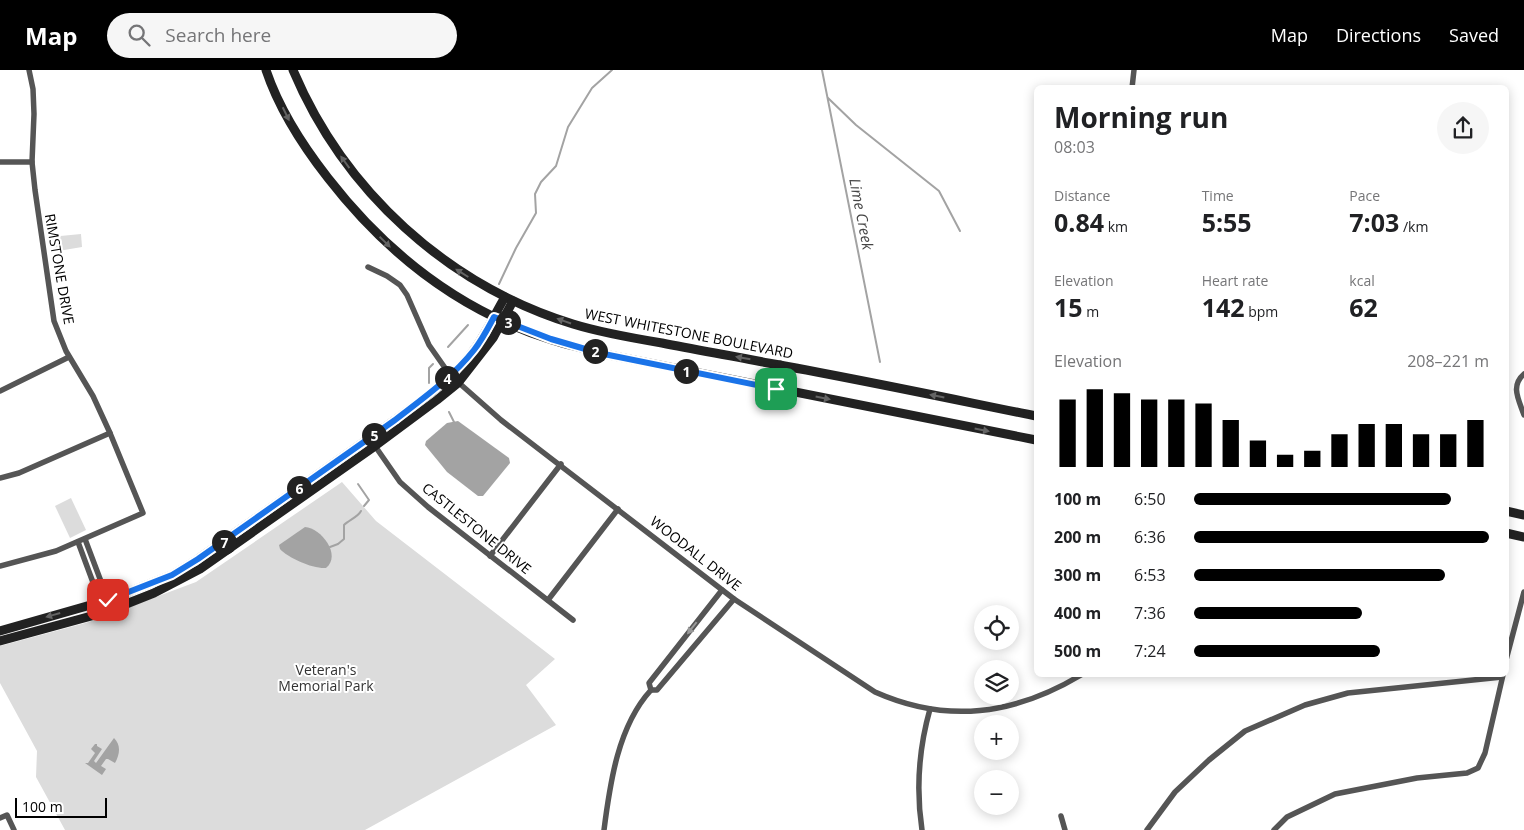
<!DOCTYPE html>
<meta charset="utf-8">
<style>
:root{--surface:#fff;--page:#f6f6f6;--text:#202124;--muted:#757577;--accent:#000}
body{margin:0;font-family:"Open Sans",sans-serif;background:var(--page);color:var(--text);height:100vh;display:flex;flex-direction:column;font-size:19px;white-space:nowrap}
*{box-sizing:border-box;margin:0}
p{font-size:16px;color:var(--muted)}
.icon{flex:none;width:28px;height:28px;fill:none;stroke:currentColor;stroke-width:2;stroke-linecap:round;stroke-linejoin:round}
.map{position:relative;flex:1;overflow:hidden}
.drawer{position:absolute;left:1034px;top:15px;width:475px;height:592px;display:flex;flex-direction:column;background:var(--surface);border-radius:8px;box-shadow:0 2px 12px #0003}
.drawer>*{flex:none}
.controls{position:absolute;left:974px;top:535px;display:grid;gap:10px}
.controls a{display:grid;place-items:center;width:45px;height:45px;border-radius:50%;background:var(--surface);box-shadow:0 2px 12px #0003;font-size:25px}
.scale{position:absolute;left:15px;bottom:12px;width:92px;box-sizing:border-box;padding-left:5px;border:2px solid #000;border-top:0;font-size:14px;line-height:18px;white-space:nowrap;color:#000;-webkit-text-stroke:4px #fff;paint-order:stroke}
.pin{position:absolute;display:grid;place-items:center;width:42px;height:42px;color:#fff;margin:-21px;border-radius:10px;box-shadow:0 2px 8px #0006}
.km{position:absolute;width:25px;height:25px;margin:-12px;border-radius:50%;background:#222;color:#fff;font-size:14px;line-height:25px;text-align:center}
.round{display:grid;place-items:center;flex:none;width:52px;height:52px;border-radius:26px;background:var(--page)}
.summary{display:flex;align-items:center;justify-content:space-between;height:85px;padding:0 20px}
h1{font-size:28px;font-weight:700;line-height:38px}
.stats{display:grid;grid-template-columns:repeat(3,1fr);gap:8px;height:85px;padding:5px 20px}
.stats div{display:grid;align-content:center}
.stats b{font-size:25px;font-weight:700}
.stats small{font-size:14px;font-weight:400}
.stats p{font-size:14px}
.chart{height:140px;padding:10px 20px}
.chart p{display:flex;justify-content:space-between}
.chart svg{width:100%;height:90px;margin-top:5px;stroke:var(--accent);stroke-width:6}
ul{padding:0 20px;list-style:none;font-size:16px}
li{display:grid;grid-template-columns:80px 60px 1fr;align-items:center;height:38px}
li i{height:12px;border-radius:6px;background:var(--accent)}
header{display:flex;align-items:center;gap:30px;box-sizing:border-box;height:70px;padding:0 25px;background:var(--accent);color:#fff}
header strong{font-size:24px}
nav{display:flex;gap:28px;margin-inline-start:auto;font-size:18px}
.search{width:350px;height:45px;background:var(--page);display:flex;align-items:center;gap:12px;box-sizing:border-box;padding:0 18px;border-radius:28px;color:var(--muted);font-size:19px}
.map>svg:first-child{display:block}
</style>
<header>
<strong>Map</strong>
<div class="search"><svg class="icon" aria-label="search" viewBox="0 0 24 24"><circle cx="10" cy="10" r="6"/><path d="M15 15l6 6"/></svg>Search here</div>
<nav><a>Map</a><a>Directions</a><a>Saved</a></nav>
</header>
<div class="map">
<svg width="1524" height="760" viewBox="0 0 1524 760">
<rect width="100%" height="100%" fill="#fff"/>
<g fill="#dcdcdc">
<path d="M81,164L82,177L52,182L50,167Z"/>
<path d="M342,412L376,451L555,589L526,615L556,655L365,760H65L36,707L37,681L0,613V576L89,552L196,512Z"/>
<path d="M71,428L86,460L70,468L55,436Z"/>
</g>
<g fill="#a3a3a3">
<path d="M458,351L509,388L510,393L483,426H478L447,402L425,375L426,371L447,353Z"/>
<path d="M305,457C321,458 342,485 326,498C313,499 288,488 280,479L279,475Z"/>
<path d="M114,668C121,675 120,684 115,693L108,689H106L101,696L106,699L102,705L85,693H88L95,683L91,679L95,674H97V676L102,679L94,691L96,693Z"/>
</g>
<g fill="none" stroke-linecap="round" stroke-linejoin="round">
<g stroke="#a3a3a3" stroke-width="2">
<path d="M822,0L880,292"/>
<path d="M828,28L856,55L939,121L960,161"/>
<path d="M499,214L516,178L536,143L535,124L541,112L556,96L568,57L592,18L612,0"/>
<path d="M448,277L468,255"/>
<path d="M429,313V298L433,294"/>
<path d="M449,342L454,352"/>
<path d="M358,414L369,430L364,436"/>
<path d="M330,477L338,474L344,469V455C349,450 358,447 361,441"/>
</g>
<g stroke="#555" stroke-width="5.5">
<path d="M1132,18L1134,0"/>
<path d="M0,92H32"/>
<path d="M368,197L387,206L400,215L407,225L429,275L450,305L501,350L734,529L875,622C947,654 1014,645 1081,605"/>
<path d="M1524,304C1510,316 1519,330 1524,345"/>
<path d="M0,321L69,287"/>
<path d="M375,376L400,412L428,437L573,550"/>
<path d="M0,408L19,403L110,363"/>
<path d="M85,469L108,530L106,542"/>
<path d="M78,472L101,534"/>
<path d="M490,486L561,394"/>
<path d="M0,496L56,481L143,443L110,363L93,326L66,281L54,251L35,120L32,92L34,44L33,19L29,0"/>
<path d="M548,530L618,439"/>
<path d="M1506,590L1524,522"/>
<path d="M651,620L649,613L722,520"/>
<path d="M1061,746L1065,760"/>
<path d="M0,748L7,745L14,760"/>
<path d="M604,760C610,713 618,656 651,620H657L734,529"/>
<path d="M922,760C916,720 919,678 930,639"/>
<path d="M1147,760L1175,722L1209,690L1245,661L1305,635L1348,623L1502,607"/>
<path d="M1274,760L1287,747L1335,724L1417,708L1467,703L1478,698L1485,683L1503,605"/>
</g>
<g stroke="#222" stroke-width="9">
<path d="M266,0C279,39 303,76 328,108C387,184 459,241 552,270C567,275 584,278 599,283L1036,370"/>
<path d="M293,0C344,121 447,215 573,254C602,263 632,268 662,273C697,280 733,286 768,293C858,309 947,328 1036,346"/>
<path d="M776,319L780,295"/>
<path d="M1506,441L1524,445"/>
<path d="M1506,463L1524,467"/>
<path d="M0,561L108,530L172,505L198,489L395,350C423,329 455,307 476,277C487,261 495,244 505,227"/>
<path d="M0,571L106,542L154,523L200,499L375,376L437,330L458,313L493,268L513,231"/>
</g>
</g>
<defs><path id="oneway-solid" d="M-6-.8H1V-3.2L6.5 0L1 3.2V.8H-6Z" transform="scale(1.25)"/></defs>
<g fill="#646464">
<use href="#oneway-solid" transform="translate(286 44) rotate(64)"/>
<use href="#oneway-solid" transform="translate(345 92) rotate(-126)"/>
<use href="#oneway-solid" transform="translate(385 172) rotate(44)"/>
<use href="#oneway-solid" transform="translate(462 203) rotate(-148)"/>
<use href="#oneway-solid" transform="translate(564 251) rotate(-161)"/>
<use href="#oneway-solid" transform="translate(743 288) rotate(-170)"/>
<use href="#oneway-solid" transform="translate(937 326) rotate(-169)"/>
<use href="#oneway-solid" transform="translate(823 328) rotate(11)"/>
<use href="#oneway-solid" transform="translate(982 360) rotate(11)"/>
<use href="#oneway-solid" transform="translate(53 545) rotate(164)"/>
</g>
<use fill="#999" href="#oneway-solid" transform="translate(692 558) rotate(128)"/>
<g fill="none" stroke-linecap="round" stroke-linejoin="round">
<g stroke="#fff" stroke-width="10">
<path id="route" d="M108,530L172,505L198,489L395,350C422,329 452,308 474,280C482,270 488,258 494,247L551,269L599,283L776,319"/>
</g>
<use href="#route" stroke="#1a73e8" stroke-width="6"/>
</g>
<g text-anchor="middle" dominant-baseline="central" stroke-width="4" stroke-linejoin="round" paint-order="stroke">
<g font-size="14" fill="#000" stroke="#fff">
<text transform="translate(60 199) rotate(80)">RIMSTONE DRIVE</text>
<text transform="translate(689 263) rotate(11)">WEST WHITESTONE BOULEVARD</text>
<text transform="translate(477 458) rotate(39)">CASTLESTONE DRIVE</text>
<text transform="translate(696 483) rotate(38)">WOODALL DRIVE</text>
</g>
<g font-size="14" fill="#333" stroke="#fff">
<text x="326" y="599">Veteran's<tspan x="326" dy="16">Memorial Park</tspan></text>
</g>
<g font-size="15" font-style="italic" fill="#444" stroke="#fff">
<text transform="translate(862 144) rotate(79)">Lime Creek</text>
</g>
</g>
</svg>
<div class="controls">
<a><svg class="icon" aria-label="locate" viewBox="0 0 24 24"><circle cx="12" cy="12" r="6"/><path d="M12 2v4M12 18v4M2 12h4M18 12h4"/></svg></a>
<a><svg class="icon" aria-label="layers" viewBox="0 0 24 24"><path d="M12 4l9 5-9 5-9-5zM3 14l9 5 9-5"/></svg></a>
<a>+</a>
<a>−</a>
</div>
<div class="scale">100 m</div>
<div class="pin" style="left:776px;top:319px;background:#1e9e55"><svg class="icon" aria-label="arrive" viewBox="0 0 24 24"><path d="M6 21V4h12l-3 4 3 4H6"/></svg></div>
<div class="pin" style="left:108px;top:530px;background:#d93025"><svg class="icon" aria-label="check" viewBox="0 0 24 24"><path d="M5 12l5 5 9-10"/></svg></div>
<b class="km" style="left:686px;top:301px">1</b>
<b class="km" style="left:595px;top:281px">2</b>
<b class="km" style="left:508px;top:252px">3</b>
<b class="km" style="left:447px;top:308px">4</b>
<b class="km" style="left:374px;top:365px">5</b>
<b class="km" style="left:299px;top:418px">6</b>
<b class="km" style="left:224px;top:472px">7</b>
<section class="drawer">
<div class="summary"><div><h1>Morning run</h1><p>08:03</p></div><a class="round"><svg class="icon" aria-label="share" viewBox="0 0 24 24"><path d="M12 15V3M7 8l5-5 5 5M5 13v7h14v-7"/></svg></a></div>
<div class="stats">
<div><p>Distance</p><b>0.84<small> km</small></b></div>
<div><p>Time</p><b>5:55</b></div>
<div><p>Pace</p><b>7:03<small> /km</small></b></div>
</div>
<div class="stats">
<div><p>Elevation</p><b>15<small> m</small></b></div>
<div><p>Heart rate</p><b>142<small> bpm</small></b></div>
<div><p>kcal</p><b>62</b></div>
</div>
<div class="chart"><p><span>Elevation</span>208–221 m</p>
<svg viewBox="0 0 160 44" preserveAspectRatio="none"><path d="M5 44V11M15 44V6M25 44V8M35 44V11M45 44V11M55 44V13M65 44V21M75 44V31M85 44V38M95 44V36M105 44V28M115 44V23M125 44V23M135 44V28M145 44V28M155 44V21"/></svg>
</div>
<ul>
<li><b>100 m</b>6:50<i style="width:87%"></i></li>
<li><b>200 m</b>6:36<i style="width:100%"></i></li>
<li><b>300 m</b>6:53<i style="width:85%"></i></li>
<li><b>400 m</b>7:36<i style="width:57%"></i></li>
<li><b>500 m</b>7:24<i style="width:63%"></i></li>
</ul>
</section>
</div>
